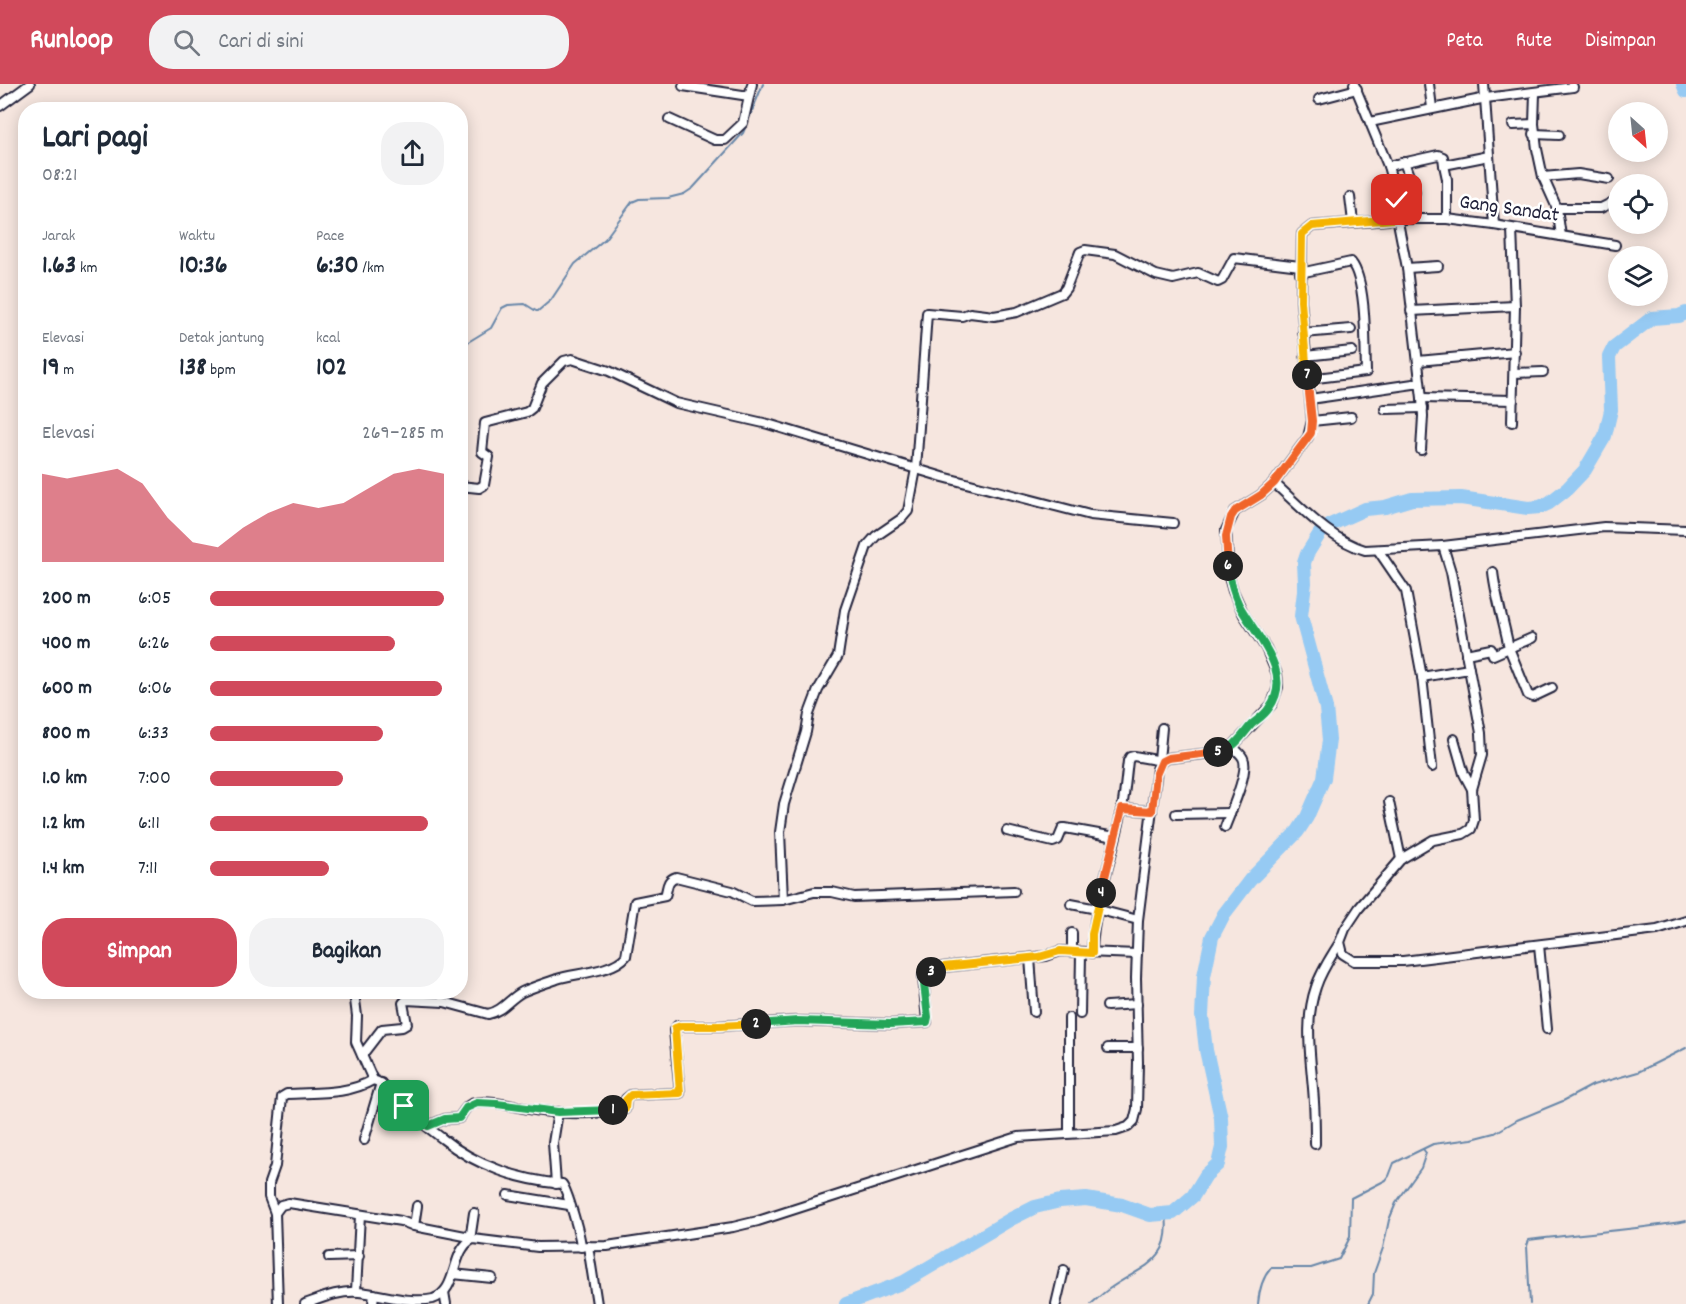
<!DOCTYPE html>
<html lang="id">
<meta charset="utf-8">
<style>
:root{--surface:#fff;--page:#f2f2f3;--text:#1f2937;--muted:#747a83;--accent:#d1495b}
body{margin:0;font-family:Dekko,sans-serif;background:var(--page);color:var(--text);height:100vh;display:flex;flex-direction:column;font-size:22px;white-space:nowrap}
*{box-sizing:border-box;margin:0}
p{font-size:20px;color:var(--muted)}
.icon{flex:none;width:33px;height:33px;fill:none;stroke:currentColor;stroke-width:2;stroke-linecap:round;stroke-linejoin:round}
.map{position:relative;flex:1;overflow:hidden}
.side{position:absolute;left:18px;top:18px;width:450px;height:897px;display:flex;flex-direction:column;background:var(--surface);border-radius:24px;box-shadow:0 3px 15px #0003}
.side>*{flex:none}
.needle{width:39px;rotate:153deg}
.buttons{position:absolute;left:1608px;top:18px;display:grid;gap:12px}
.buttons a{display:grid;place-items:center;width:60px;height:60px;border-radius:50%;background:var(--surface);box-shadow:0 3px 15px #0003;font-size:30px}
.pin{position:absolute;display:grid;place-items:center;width:51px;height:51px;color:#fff;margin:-26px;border-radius:12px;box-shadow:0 3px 9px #0006}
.km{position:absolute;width:30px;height:30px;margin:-15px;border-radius:50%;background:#222;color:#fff;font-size:16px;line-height:30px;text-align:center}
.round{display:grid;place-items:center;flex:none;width:63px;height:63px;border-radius:24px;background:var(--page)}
.summary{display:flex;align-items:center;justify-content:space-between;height:102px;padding:0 24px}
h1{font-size:33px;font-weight:700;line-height:45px}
.stats{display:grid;grid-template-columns:repeat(3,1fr);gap:9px;height:102px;padding:6px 24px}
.stats div{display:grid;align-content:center}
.stats b{font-size:26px;font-weight:700}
.stats small{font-size:16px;font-weight:400}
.stats p{font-size:16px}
.chart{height:168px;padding:12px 24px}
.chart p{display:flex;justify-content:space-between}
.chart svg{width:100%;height:108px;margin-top:6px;fill:var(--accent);opacity:.7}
.cta{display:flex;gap:12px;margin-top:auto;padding:12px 24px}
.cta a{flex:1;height:69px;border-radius:24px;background:var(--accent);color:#fff;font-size:24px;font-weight:700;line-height:69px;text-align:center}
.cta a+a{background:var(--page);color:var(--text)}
ul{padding:0 24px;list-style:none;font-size:20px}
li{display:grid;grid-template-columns:96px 72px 1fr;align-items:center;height:45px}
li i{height:15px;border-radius:8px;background:var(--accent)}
header{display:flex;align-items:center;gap:36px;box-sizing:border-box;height:84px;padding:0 30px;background:var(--accent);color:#fff}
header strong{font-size:28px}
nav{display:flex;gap:33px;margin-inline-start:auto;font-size:21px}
.search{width:420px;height:54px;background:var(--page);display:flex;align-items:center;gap:15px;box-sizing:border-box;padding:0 21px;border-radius:24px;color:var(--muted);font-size:22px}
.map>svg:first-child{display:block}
</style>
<header>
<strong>Runloop</strong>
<div class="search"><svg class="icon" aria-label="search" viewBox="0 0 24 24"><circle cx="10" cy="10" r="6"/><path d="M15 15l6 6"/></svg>Cari di sini</div>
<nav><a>Peta</a><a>Rute</a><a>Disimpan</a></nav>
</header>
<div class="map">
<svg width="1686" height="1220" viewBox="0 0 1686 1220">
<rect width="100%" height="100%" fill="#f6e6df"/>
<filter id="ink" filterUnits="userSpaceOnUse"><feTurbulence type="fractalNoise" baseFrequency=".0167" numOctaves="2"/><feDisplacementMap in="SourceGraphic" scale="12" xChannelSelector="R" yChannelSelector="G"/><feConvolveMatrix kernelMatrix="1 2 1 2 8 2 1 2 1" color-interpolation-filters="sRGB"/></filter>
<g filter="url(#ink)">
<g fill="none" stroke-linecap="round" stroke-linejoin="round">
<g stroke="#6887a9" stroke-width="2">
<path d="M460,263L491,244L502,224L508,221L525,220L536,227H538L551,216L575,180L605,155L632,118L639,115L668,114L684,110L693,104L743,49L763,0"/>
<path d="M1091,1220C1097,1215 1103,1209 1109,1205C1142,1181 1172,1180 1166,1130"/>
<path d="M1258,1220C1259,1207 1262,1194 1271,1184H1311L1339,1175L1350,1153L1351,1114L1386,1096L1389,1092L1394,1079L1433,1060L1472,1055L1495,1049L1517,1036L1563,1017L1593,1001L1638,988L1686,964"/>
<path d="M1368,1220L1373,1210L1374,1189L1383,1164L1389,1136L1396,1119L1421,1084L1426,1069L1423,1065"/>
<path d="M1530,1220L1527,1162L1529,1156C1582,1149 1634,1146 1686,1137"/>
</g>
<g stroke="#96caf3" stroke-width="14">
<path d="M1683,0L1686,7"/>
<path d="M846,1220L904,1198L1011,1135L1035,1123L1060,1117L1086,1115L1122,1121L1150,1131L1173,1129L1193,1112L1206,1091L1218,1080L1222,1063L1221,1034L1206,966L1202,932L1204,892L1212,853L1224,830L1250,796L1298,747L1307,733L1324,694L1329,656L1326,624L1301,532L1305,499L1304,479L1307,470L1320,449L1332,440L1365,425L1385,423L1412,415L1461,414L1528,424L1540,423L1549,419L1567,405L1585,386L1605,352L1611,326L1609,273L1614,263L1652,234L1679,232L1686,229"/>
</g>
<g stroke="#22223b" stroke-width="12">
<g id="minor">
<path d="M1354,0L1388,82L1397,115V133L1407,184L1422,314L1423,332L1421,366"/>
<path d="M1429,0L1432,24"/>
<path d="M1484,0L1494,141"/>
<path d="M683,2L749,12"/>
<path d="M1535,9L1534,40L1537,65L1543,93L1557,124L1561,152"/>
<path d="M1319,15L1357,5"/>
<path d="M0,22L30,0"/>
<path d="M669,35L715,56H725L743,39L752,0"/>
<path d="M1370,38L1486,14L1573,3"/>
<path d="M1513,41L1534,40"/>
<path d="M1534,50L1559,51"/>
<path d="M1404,78L1415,108"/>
<path d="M1388,82L1438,71L1443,73L1444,81"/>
<path d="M1543,93L1578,90L1609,95"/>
<path d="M1350,113L1353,138"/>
<path d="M1557,124H1601L1613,118"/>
<path d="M1398,135H1447L1494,141L1615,161"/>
<path d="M1447,135V95L1444,81L1489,72"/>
<path d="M1407,184L1438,182"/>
<path d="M1300,189L1351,178C1367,197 1365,263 1366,288L1308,295"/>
<path d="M1411,227L1515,222"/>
<path d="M1303,249L1351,245"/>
<path d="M1305,272L1352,267"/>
<path d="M1418,277L1515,268"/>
<path d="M1514,289L1543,288"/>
<path d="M1422,314L1513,316"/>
<path d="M1310,315L1420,299"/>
<path d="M1385,325L1423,324"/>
<path d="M1312,337L1351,333"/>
<path d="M1512,338L1515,222L1512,145"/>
<path d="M1274,399C1301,423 1330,456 1365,466L1443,462L1451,488L1481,649L1482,671L1472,705L1474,736L1471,745L1463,750L1433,756L1401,775L1359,824L1345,845L1340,858L1343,870L1354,877H1403L1657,846L1686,837"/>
<path d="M460,402L479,404L484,401L489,373L482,368L485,339L527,328L532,324L542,299L564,277L572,275L609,287L676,319L768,340L943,393L1090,431L1173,439"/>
<path d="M1443,462L1604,443L1686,446"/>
<path d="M1378,466L1406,507L1422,593L1432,683"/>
<path d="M1532,554L1509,564L1528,611L1533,613L1552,604"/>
<path d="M1466,570L1491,565L1493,571L1509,564C1504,538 1496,514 1493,488"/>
<path d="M1422,593L1469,585"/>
<path d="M1454,655L1464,690L1472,705"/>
<path d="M1159,676L1162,644"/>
<path d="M1389,718L1401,775"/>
<path d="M1122,725L1152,727"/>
<path d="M1176,730L1230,729"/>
<path d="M1225,743C1230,729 1250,687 1243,674C1241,670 1236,666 1233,663"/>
<path d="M1007,747L1053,758L1058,756L1063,744H1065L1115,753"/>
<path d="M783,816L814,808H832L854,813L1014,807"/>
<path d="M1071,820L1092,824L1138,836"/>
<path d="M1072,849V868"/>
<path d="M1539,861L1547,945"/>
<path d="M1092,869C1093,819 1114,772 1122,724C1125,708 1126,693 1128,677L1130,673L1134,672L1162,677"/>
<path d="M1030,874L1034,928"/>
<path d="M354,908L357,932L356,958L373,996C384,999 386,1006 394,1013C407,1027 427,1043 443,1055C476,1082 520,1096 562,1100C567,1105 581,1154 581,1163"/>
<path d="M1107,922L1137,920"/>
<path d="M1080,930L1081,869"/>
<path d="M1108,964H1138"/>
<path d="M362,971L382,945L402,943L407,940L403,919L406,916L444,918L488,930C503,927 509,915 522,908C533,903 546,899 557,895C576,889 613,888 626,872L635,818L665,812C668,804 666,796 676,793L732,807L752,817L783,816L780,748L784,720L806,648L809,630L818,606L838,572L845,526L867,462L876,452L901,435L908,427L916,385L927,229L962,232L970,229L994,232L1017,228L1062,209L1066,204L1080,168L1085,166L1115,170L1156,191L1173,195L1198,189L1218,198L1222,196L1234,174L1300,182"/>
<path d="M428,1042L445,1035L459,1034C463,1029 465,1023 471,1020C488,1014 523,1025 541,1027C567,1030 599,1030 625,1025L626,1015L631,1011L680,1009L674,946L677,942H719L797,937L890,940L927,938L923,892L943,883L1046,872L1060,867L1137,870"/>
<path d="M1069,1049V934"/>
<path d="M364,1056L381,999"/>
<path d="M1315,1060C1315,1046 1315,1032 1314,1018C1312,980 1303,940 1316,903C1321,887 1331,873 1340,858"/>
<path d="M556,1100L553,1059L558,1028"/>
<path d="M508,1111L569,1121"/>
<path d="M275,1129L281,1121L289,1119L401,1137L414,1142L470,1153"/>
<path d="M414,1142L417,1122"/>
<path d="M470,1156L474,1129"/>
<path d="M588,1162L597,1220"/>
<path d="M329,1173L359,1172"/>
<path d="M453,1190L492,1194"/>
<path d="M356,1207L360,1131"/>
<path d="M444,1208L446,1220"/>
<path d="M278,1220L275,1129L269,1113V1099L275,1082L282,1013L287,1010C316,1008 347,1011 373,996"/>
<path d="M305,1220C322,1214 341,1206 359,1208C382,1210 410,1220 433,1215C459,1207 450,1166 473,1155L538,1163L607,1162L733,1143L758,1137L1018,1053L1116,1047L1128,1043L1134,1037L1137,1025L1138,978L1136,894L1138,836L1157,685L1162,677L1168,674L1220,668L1230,665L1272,620L1278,603L1277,590L1266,564L1244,531L1233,507L1229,493L1226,446L1235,427L1261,411L1274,399L1308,353L1312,337L1301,217L1302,150L1312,142L1388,136L1397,133"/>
<path d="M373,1220L374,1210"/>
<path d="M1056,1220L1064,1186"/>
</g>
</g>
<use href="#minor" stroke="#fff" stroke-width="8"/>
</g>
</g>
<g fill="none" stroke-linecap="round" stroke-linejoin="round" filter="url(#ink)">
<g stroke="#fff" stroke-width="12">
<path id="split-1" d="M404,1022L428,1042L445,1035L459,1034L466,1024L477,1019L497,1020L558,1028L613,1026"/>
</g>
<g stroke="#fff" stroke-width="12">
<path id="split-2" d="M613,1026L625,1025L626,1016L631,1011L680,1009L675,944L681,942H719L756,940"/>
</g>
<g stroke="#fff" stroke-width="12">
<path id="split-3" d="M756,940L798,937L890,940L927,938L928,933L923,892L931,888"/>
</g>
<g stroke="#fff" stroke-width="12">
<path id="split-4" d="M931,888L943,883L1039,873L1060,867L1092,869V850L1101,809"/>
</g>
<g stroke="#fff" stroke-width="12">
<path id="split-5" d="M1101,809L1122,725L1152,727L1156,691L1162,677L1168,674L1218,668"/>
</g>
<g stroke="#fff" stroke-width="12">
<path id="split-6" d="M1218,668C1235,665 1241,652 1252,640C1258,635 1265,631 1269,624C1295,589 1255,551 1239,521C1233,509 1230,496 1228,482"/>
</g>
<g stroke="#fff" stroke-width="12">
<path id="split-7" d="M1228,482L1226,452L1231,433L1235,427L1261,411L1274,399L1311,349L1312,337L1307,291"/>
</g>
<g stroke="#fff" stroke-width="12">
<path id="split-8" d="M1307,291L1301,217L1302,150L1312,142L1393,135L1398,130L1397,116"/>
</g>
<use href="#split-1" stroke="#22a559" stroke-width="8"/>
<use href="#split-2" stroke="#f5b400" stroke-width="8"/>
<use href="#split-3" stroke="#22a559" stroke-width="8"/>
<use href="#split-4" stroke="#f5b400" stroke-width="8"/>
<use href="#split-5" stroke="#f0652b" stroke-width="8"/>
<use href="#split-6" stroke="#22a559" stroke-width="8"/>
<use href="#split-7" stroke="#f0652b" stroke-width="8"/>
<use href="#split-8" stroke="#f5b400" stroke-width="8"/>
</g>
<g text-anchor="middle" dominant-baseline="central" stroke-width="5" stroke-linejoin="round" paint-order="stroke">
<g font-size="21" fill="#22223b" stroke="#fff">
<text transform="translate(1509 126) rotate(8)">Gang Sandat</text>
</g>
</g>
</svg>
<div class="buttons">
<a><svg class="needle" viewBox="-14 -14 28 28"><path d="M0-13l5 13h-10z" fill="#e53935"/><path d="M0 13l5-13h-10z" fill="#747a83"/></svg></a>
<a><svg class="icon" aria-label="locate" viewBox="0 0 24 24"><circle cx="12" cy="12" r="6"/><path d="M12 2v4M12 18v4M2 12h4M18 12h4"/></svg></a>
<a><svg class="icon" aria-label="layers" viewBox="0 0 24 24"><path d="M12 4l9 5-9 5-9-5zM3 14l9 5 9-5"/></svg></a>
</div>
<div class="pin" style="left:404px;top:1022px;background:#1e9e55"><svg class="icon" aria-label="arrive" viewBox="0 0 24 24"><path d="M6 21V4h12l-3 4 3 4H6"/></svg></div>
<div class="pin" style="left:1397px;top:116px;background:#d93025"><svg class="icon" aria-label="check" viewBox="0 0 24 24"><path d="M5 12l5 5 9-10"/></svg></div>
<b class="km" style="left:613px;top:1026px">1</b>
<b class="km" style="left:756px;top:940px">2</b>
<b class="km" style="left:931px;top:888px">3</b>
<b class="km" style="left:1101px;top:809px">4</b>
<b class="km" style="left:1218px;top:668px">5</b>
<b class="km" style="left:1228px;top:482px">6</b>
<b class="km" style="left:1307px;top:291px">7</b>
<section class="side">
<div class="summary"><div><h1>Lari pagi</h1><p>08:21</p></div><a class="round"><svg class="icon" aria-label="share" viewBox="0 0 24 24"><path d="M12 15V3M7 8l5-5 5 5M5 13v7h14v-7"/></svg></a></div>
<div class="stats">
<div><p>Jarak</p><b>1.63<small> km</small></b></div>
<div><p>Waktu</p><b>10:36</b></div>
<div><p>Pace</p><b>6:30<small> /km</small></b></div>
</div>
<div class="stats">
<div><p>Elevasi</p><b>19<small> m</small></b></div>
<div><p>Detak jantung</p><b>138<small> bpm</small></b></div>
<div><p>kcal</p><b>102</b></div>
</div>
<div class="chart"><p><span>Elevasi</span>269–285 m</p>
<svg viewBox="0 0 160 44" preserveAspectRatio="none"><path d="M0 44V8L10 10L20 8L30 6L40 12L50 26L60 36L70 38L80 30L90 24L100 20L110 22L120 20L130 14L140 8L150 6L160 8V44z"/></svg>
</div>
<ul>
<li><b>200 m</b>6:05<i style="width:100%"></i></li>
<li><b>400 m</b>6:26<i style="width:79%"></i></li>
<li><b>600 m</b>6:06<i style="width:99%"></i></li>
<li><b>800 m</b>6:33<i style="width:74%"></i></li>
<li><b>1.0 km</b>7:00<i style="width:57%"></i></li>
<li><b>1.2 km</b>6:11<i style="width:93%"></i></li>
<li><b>1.4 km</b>7:11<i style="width:51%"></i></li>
</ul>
<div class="cta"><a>Simpan</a><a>Bagikan</a></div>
</section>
</div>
